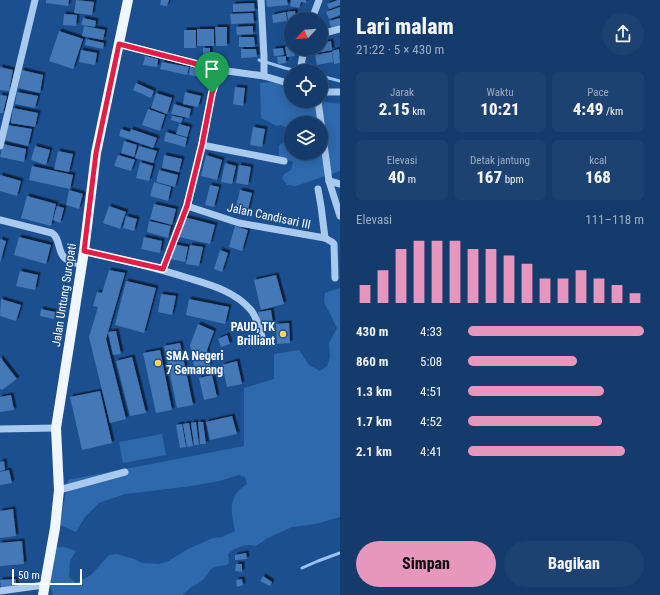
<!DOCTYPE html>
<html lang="id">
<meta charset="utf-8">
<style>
:root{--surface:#143b6b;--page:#1d4271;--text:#f1f3f6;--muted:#9dadc1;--line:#33557e;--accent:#e797bd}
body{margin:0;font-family:"Roboto Condensed",sans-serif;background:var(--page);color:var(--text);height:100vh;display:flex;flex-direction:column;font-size:15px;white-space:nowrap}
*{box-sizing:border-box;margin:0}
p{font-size:13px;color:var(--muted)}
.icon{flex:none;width:22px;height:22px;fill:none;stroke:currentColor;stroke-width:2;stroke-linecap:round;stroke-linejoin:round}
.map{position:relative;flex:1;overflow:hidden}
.panel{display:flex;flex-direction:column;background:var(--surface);width:320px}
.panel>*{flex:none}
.needle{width:26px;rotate:244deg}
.buttons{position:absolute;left:284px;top:12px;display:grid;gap:8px}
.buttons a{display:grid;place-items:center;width:44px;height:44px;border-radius:50%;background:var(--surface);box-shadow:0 2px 10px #0003,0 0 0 1px var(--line);font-size:20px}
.scale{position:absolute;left:12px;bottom:10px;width:70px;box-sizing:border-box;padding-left:4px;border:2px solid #fff;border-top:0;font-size:11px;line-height:14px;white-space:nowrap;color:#fff;-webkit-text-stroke:3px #1b4f8f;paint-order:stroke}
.pin{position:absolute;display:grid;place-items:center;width:34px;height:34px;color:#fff;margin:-41px -17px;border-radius:50% 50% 50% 0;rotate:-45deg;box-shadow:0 0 4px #0007}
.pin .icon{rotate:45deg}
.round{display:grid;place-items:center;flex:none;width:42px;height:42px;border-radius:21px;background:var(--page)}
.head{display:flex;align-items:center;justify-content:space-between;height:68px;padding:0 16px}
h1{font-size:22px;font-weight:800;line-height:30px}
.metrics{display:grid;grid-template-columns:repeat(3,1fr);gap:6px;height:68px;padding:4px 16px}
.metrics div{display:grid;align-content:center;border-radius:6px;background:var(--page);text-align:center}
.metrics b{font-size:17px;font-weight:800}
.metrics small{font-size:11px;font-weight:400}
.metrics p{font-size:11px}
.chart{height:112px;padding:8px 16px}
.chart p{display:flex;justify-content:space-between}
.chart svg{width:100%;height:72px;margin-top:4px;stroke:var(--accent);stroke-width:6}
.cta{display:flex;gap:8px;margin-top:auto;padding:8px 16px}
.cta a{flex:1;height:46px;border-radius:24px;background:var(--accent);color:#111;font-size:16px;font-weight:800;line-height:46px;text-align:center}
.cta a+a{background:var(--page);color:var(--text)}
ul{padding:0 16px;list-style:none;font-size:13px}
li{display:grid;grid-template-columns:64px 48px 1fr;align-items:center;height:30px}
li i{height:10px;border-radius:5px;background:var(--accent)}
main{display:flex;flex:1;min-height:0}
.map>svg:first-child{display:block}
</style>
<main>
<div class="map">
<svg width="340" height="595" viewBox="0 0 340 595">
<defs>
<filter id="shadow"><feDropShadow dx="2.5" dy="-2.5" stdDeviation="0" flood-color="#0009"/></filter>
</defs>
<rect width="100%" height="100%" fill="#1b4f8f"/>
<g fill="#2e69ad">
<path d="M269,82L283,85L291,89V101H318L340,104V171L296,186L287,185L282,178L284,174L291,170L293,162L279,156V145L290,140L291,136V153H321V123H291V130L281,125L277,126L261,118L260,83Z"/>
<path d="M340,288V517L316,524L292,527L268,538L256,546C245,543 236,547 228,554L229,562L227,565L214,567L211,569L204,579L197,584L190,588L183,595H53L49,581V577L54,565V549C61,545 68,548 76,551L70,561L69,577L76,583L91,575L109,555L117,554L134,559L142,563L159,564L167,562L188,549L213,538L222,537L235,531C231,512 227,496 247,484L245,477L239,475L219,481L192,486L125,494L99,503L85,517L76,532L60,525L68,480L244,446V388L274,379V354L299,350L309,365L320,371L327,366L330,357L329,343L337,328L324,302L325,293Z"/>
<path d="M162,434L166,455L123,463L119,442Z"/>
</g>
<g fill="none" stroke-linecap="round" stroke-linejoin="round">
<g stroke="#9cc4f0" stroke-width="3">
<path d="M259,60L285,68L297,71"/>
<path d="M321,76L340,81"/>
<path d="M302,568L318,561L340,553"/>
</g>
</g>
<g fill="#4478b7" filter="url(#shadow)">
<path d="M46,0H69L68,6L46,3Z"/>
<path d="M76,0L94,2L92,15L74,13Z"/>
<path d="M161,0H169L167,6L160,5Z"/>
<path d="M266,0H287L288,5L267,7Z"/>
<path d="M291,0H306V3L301,2L299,8L290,6Z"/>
<path d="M338,0H340V5L329,9L327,4Z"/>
<path d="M254,3L255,11L233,12V4Z"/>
<path d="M340,7V15L329,19L326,12Z"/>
<path d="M295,11L296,19L288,20L287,12Z"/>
<path d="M286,12L287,21L273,23L272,15Z"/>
<path d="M253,13L254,23L231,24L230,14Z"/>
<path d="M64,14L77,15L76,26L63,25Z"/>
<path d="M83,18L96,21L95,27L81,25Z"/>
<path d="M340,18V26L331,28L329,21Z"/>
<path d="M291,25V37H288L285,26Z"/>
<path d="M84,26L105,30L103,40L82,36Z"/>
<path d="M253,26V34L237,35L236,27Z"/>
<path d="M215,27H227V46H216Z"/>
<rect x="197" y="29" width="17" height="17"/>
<rect x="184" y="30" width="12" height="18"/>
<path d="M59,31L83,39L73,69L49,61Z"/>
<path d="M239,37H254L255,47H239Z"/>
<path d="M86,39L104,43L103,49L85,45Z"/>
<path d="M331,41L332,50L316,53L315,49H321V43Z"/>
<path d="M291,46V49H294L295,56L287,57L285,47Z"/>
<rect x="203" y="48" width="7" height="9"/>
<path d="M283,48L284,55L274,56L273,49Z"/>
<path d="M241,49H256L257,57L241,58Z"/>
<path d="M339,49L340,63L334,64L332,51Z"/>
<path d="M81,50L97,53L95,65L79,62Z"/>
<path d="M332,52L333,62L317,65L315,55Z"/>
<path d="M145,56L158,59L157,67L143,65Z"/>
<path d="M286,56V63L278,64L277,57Z"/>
<path d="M162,62L189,67L187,75L160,69Z"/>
<path d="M0,67L13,70L9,91L0,90Z"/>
<path d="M190,67L213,71L212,79L189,75Z"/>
<path d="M22,70L43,75L40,93L18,88Z"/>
<path d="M136,83L154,91L151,98L133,90Z"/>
<path d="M235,87L245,88L243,106L233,104Z"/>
<path d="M17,92L38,96L35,108L15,104Z"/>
<path d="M185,92L201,96L198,107L183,104Z"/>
<path d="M156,93L172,98L167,114L151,108Z"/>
<path d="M0,95L7,96L3,113H0Z"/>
<path d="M174,104L191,109L189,118L171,114Z"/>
<path d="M13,108L38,113L35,127L11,123Z"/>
<path d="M148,109L165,115L160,131L142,125Z"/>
<path d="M172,116L183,118L181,123L171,120Z"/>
<path d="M179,124L190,127L187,137L176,134Z"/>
<path d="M7,125L32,129L28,146L4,140Z"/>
<path d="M253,127L265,129L262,147L250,145Z"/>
<path d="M121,129L130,132L131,129L157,138L153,148L119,136Z"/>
<path d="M166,132L187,138L185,147L164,141Z"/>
<path d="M124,141L137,145L134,157L121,153Z"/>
<path d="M3,144L26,149L24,162L0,157Z"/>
<path d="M35,146L50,150L46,165L31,160Z"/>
<path d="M139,146L157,151L153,163L135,158Z"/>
<path d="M58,151L73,154L69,172L54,169Z"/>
<path d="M118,155L135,160L131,171L114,166Z"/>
<path d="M164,155L182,159L179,172L162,168Z"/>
<path d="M206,155L222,160L217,180L201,176Z"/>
<path d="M140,162L153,166L149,181L136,178Z"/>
<path d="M225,163L236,166L232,184L221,182Z"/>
<path d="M239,165L251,167L248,185L236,183Z"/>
<path d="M32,166L73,175L70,189L29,180Z"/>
<path d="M159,170L178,175L175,187L156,182Z"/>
<path d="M0,175L21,181L17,196L0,191Z"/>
<path d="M154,182L171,187L168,201L150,196Z"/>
<path d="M210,185L219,187L214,207L205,205Z"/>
<path d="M69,190L83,194L79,209L66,205Z"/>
<path d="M240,190L252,193L247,214L235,211Z"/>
<path d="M27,196L56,204L51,226L21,218Z"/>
<path d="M154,204L176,209L172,225L150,219Z"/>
<path d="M57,206L64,208L60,223L53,220Z"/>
<path d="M109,206L126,212L120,229L103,223Z"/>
<path d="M126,216L137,219L134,231L123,228Z"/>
<path d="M184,217L215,225L210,244L179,237Z"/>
<path d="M149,221L171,226L168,238L147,232Z"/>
<path d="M235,226L248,230L242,251L229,247Z"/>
<path d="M19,237L51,245L46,264L14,255Z"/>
<path d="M144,237L162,241L160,253L141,249Z"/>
<path d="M0,239L6,241L0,263Z"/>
<path d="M173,244L188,247L185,262L170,259Z"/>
<path d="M190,245L203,247L199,266L186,264Z"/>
<path d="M220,250L228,253L222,272L214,269Z"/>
<path d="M109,270L125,273L106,339L126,419L110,423L89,337L98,307L93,306L97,292L102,293Z"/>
<path d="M20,271L38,275L35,290L16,286Z"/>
<path d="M276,275L284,304L261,310L254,280Z"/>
<path d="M126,281L156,288L144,333L115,325Z"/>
<path d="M161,294L176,296L172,315L158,312Z"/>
<path d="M1,299L21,305L16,321L0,316Z"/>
<path d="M189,299L229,307L225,324L186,315Z"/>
<path d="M41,309L55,312L54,319L40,316Z"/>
<path d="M271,310L273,324L260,326L258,312Z"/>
<path d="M289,323L290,343L277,344L276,324Z"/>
<path d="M198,324L214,331L207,350L210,366L195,371L190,345Z"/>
<path d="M116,331L121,354L113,355L108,332Z"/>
<path d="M227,335L230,344L221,347L218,339Z"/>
<path d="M180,343L193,405L177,408L164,346Z"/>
<path d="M160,350L172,410L156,413L143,353Z"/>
<path d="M0,357L17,379L2,390L0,389Z"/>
<path d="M132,357L146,413L130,416L116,361Z"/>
<path d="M237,361L242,384L227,387L222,365Z"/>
<path d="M212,375L217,397L204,400L199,378Z"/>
<path d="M100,391L112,443L82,450L70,397Z"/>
<path d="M11,395L14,410L0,412V397Z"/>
<path d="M232,416L237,434L210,440L206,422Z"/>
<path d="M196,422L199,445H194L191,423Z"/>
<path d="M198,422H203L206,444H200Z"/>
<path d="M189,423L193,446L187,447L183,424Z"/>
<path d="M182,424L186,447L180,448L176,425Z"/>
<path d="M4,461L5,470L0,471V462Z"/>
<path d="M9,470L12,483L0,485V472Z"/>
<path d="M13,509L16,536L0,538V511Z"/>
<path d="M22,541L24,564L0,566V543Z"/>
<path d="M246,553L247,559L235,560V555Z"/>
<path d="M236,564H242V572L235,571Z"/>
<path d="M263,576L272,582L270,586L260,581Z"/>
<path d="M16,579V587L1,588L0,580Z"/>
<path d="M242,579L243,585L237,587L236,580Z"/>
</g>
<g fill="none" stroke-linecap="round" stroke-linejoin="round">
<g stroke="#a9c9ee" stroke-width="7">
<path d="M261,0L264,57V76"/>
<path d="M312,19L319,0"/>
<path d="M321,34L340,29"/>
<path d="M119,44L220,70L264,76L291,84"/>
<path d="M300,71L304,49"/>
<path d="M321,92H340"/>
<path d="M318,101L329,181L340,216"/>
<path d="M202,145L284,161"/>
<path d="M0,146L35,0"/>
<path d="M329,181L340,184"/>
<path d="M318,189L321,206L325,238"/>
<path d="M187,206L239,223L325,238L332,242L334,244L335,278"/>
<path d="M0,220L52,233C61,239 57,253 66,259C71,262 77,263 82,265"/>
<path d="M84,251C119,259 154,267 188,278C211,285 234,291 250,309C257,316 260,331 263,340"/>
<path d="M163,269L187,206L202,145L212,93L220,70"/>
<path d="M0,429L56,428"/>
<path d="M59,490L125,472"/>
<path d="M0,591L44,585"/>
</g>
<path stroke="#f0f6ff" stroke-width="10" d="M43,595L55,528L59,490L56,428L84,251L96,153L128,0"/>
</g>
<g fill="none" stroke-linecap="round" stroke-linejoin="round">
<g stroke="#fff" stroke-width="8">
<path id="route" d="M119,44L220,70L212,93L202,145L187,206L163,269L84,251L96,153Z"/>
</g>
<use href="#route" stroke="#e11d48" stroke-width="5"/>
</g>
<g fill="#ffd166" stroke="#1b4f8f" stroke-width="1.5">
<circle cx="283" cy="334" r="4"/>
<circle cx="158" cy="363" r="4"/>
</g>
<g text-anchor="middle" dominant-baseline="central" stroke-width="3" stroke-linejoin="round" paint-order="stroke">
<g font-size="12" fill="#fff" stroke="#1b4f8f">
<text transform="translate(269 216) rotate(12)">Jalan Candisari III</text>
<text transform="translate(64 295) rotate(-81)">Jalan Untung Suropati</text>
</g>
<g font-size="12" font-weight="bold" fill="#fff" stroke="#1b4f8f" text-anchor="end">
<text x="275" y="327">PAUD, TK<tspan x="275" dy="14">Brilliant</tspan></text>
<text x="166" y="356" text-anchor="start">SMA Negeri<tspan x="166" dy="14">7 Semarang</tspan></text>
</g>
</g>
</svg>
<div class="buttons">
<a><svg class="needle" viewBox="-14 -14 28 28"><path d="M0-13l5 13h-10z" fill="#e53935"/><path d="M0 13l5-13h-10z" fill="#9dadc1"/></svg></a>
<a><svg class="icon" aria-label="locate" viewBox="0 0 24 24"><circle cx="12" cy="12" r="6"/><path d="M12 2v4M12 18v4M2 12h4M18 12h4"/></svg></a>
<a><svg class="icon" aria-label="layers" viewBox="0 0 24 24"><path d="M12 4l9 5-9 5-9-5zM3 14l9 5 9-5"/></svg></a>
</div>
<div class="scale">50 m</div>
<div class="pin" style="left:212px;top:93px;background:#1e9e55"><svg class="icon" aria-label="arrive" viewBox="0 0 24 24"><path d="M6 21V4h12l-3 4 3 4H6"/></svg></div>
</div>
<section class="panel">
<div class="head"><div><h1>Lari malam</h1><p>21:22 · 5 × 430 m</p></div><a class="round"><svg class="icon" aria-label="share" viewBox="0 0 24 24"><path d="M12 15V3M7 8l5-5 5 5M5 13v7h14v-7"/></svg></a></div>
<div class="metrics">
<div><p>Jarak</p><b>2.15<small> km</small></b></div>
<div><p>Waktu</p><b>10:21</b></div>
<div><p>Pace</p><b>4:49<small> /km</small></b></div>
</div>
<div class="metrics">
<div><p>Elevasi</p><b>40<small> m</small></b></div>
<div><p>Detak jantung</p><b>167<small> bpm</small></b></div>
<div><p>kcal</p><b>168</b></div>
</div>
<div class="chart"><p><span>Elevasi</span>111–118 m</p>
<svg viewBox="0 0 160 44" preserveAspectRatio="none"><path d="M5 44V33M15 44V24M25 44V11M35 44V6M45 44V6M55 44V6M65 44V11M75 44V11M85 44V15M95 44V20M105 44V29M115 44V29M125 44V24M135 44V29M145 44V33M155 44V38"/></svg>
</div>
<ul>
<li><b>430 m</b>4:33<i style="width:100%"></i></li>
<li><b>860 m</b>5:08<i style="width:62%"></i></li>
<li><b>1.3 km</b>4:51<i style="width:77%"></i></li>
<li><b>1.7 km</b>4:52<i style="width:76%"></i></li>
<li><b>2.1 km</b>4:41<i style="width:89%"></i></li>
</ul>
<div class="cta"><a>Simpan</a><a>Bagikan</a></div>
</section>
</main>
